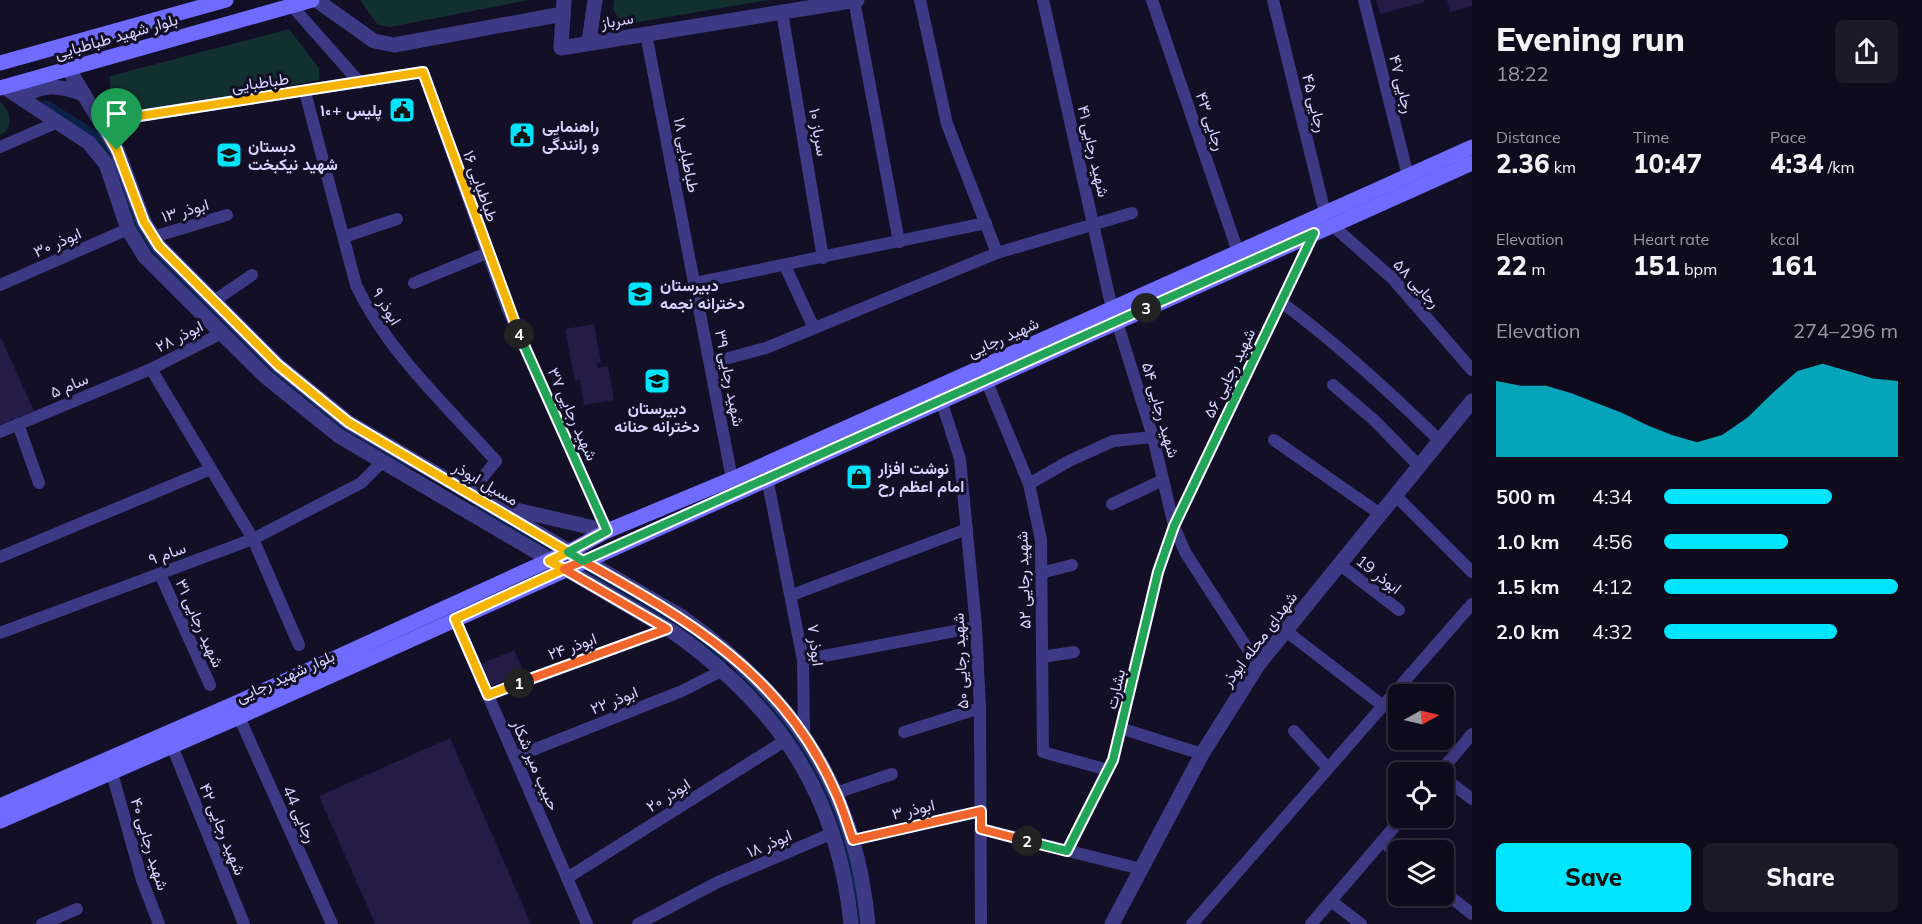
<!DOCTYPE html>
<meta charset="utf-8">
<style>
:root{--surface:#0e0b1c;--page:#1c1929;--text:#f1f3f6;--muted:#9b9ba3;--line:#2e2b3b;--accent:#00e5ff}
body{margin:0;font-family:Mulish,Vazirmatn,sans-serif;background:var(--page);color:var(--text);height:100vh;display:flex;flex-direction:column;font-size:22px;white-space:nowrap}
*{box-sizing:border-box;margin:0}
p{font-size:20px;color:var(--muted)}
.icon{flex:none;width:33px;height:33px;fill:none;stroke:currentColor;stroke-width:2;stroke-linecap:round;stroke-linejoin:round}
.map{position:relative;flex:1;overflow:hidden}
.details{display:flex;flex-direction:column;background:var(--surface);width:450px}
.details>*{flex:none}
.needle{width:39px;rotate:82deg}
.tools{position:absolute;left:1388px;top:684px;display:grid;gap:12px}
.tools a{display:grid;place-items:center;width:66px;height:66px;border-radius:9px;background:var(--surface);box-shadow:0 3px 15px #0003,0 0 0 2px var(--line);font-size:30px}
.pin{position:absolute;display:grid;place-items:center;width:51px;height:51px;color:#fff;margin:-62px -26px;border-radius:50% 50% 50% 0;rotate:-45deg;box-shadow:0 0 6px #0007}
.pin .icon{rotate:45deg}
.km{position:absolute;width:30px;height:30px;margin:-15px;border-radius:50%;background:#222;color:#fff;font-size:16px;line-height:30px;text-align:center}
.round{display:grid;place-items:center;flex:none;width:63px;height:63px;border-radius:9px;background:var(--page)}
.headline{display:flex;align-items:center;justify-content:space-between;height:102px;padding:0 24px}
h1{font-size:33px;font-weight:800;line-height:45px}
.figures{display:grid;grid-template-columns:repeat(3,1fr);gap:9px;height:102px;padding:6px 24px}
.figures div{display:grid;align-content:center}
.figures b{font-size:26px;font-weight:800}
.figures small{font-size:16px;font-weight:400}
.figures p{font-size:16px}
.chart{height:168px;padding:12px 24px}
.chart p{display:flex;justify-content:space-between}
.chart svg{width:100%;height:108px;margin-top:6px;fill:var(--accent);opacity:.7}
.button{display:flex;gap:12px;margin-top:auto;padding:12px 24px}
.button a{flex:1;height:69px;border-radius:9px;background:var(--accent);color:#111;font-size:24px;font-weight:800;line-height:69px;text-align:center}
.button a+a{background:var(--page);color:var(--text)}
ul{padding:0 24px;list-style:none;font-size:20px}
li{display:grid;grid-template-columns:96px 72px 1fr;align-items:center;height:45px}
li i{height:15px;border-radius:8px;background:var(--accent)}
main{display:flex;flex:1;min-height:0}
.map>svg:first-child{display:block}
</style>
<main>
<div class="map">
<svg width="1472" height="924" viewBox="0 0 1472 924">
<rect width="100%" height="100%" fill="#130f26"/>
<g fill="#12302f">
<path d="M360,0H529L390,27L378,25Z"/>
<path d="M614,0H769L633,23L620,21L613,9Z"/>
<path d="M289,29L319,68V80L119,120L110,87V76Z"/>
<path d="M0,102C11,111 15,128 0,135Z"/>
</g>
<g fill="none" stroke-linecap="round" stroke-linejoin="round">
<g stroke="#0c2248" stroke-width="12">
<path d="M46,106L91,134L115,161L135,225L180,280L244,345L323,414L404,466"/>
<path d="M479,510L681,628L723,658"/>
<path d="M741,673C755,686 767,703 779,719C830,784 850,842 858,924"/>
</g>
</g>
<g fill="#241b47">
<path d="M1376,0H1424L1425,2L1380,14Z"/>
<path d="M1447,0H1472V6L1450,12Z"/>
<path d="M594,324L601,362L597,363L598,368L608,366L614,400L584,405L580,380L575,381L565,329Z"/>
<path d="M0,336L34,411L0,425Z"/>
<path d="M514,650L524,673L491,686L481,664Z"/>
<path d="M450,738L531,924H375L319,796Z"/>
</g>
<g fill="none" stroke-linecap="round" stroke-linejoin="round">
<g stroke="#3d3a85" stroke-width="12">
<path d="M854,0L899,242"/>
<path d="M920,0L947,124L997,253"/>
<path d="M1043,0L1112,309"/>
<path d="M1152,0L1238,252"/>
<path d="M1273,0L1325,213"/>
<path d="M1364,0L1408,176"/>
<path d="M292,6L360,83"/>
<path d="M782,12L823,258"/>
<path d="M646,34L732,479"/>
<path d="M305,92L356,285C388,353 447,406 496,461L469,494"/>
<path d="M101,122L423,72L508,310L607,531"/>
<path d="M0,147L58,122"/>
<path d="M1332,225L1393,279L1472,370"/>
<path d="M153,237L227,215"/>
<path d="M344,237L397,219"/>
<path d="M785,266L814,328"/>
<path d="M414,283L487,253"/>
<path d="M695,283L986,223"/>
<path d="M0,285L128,229"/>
<path d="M214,301L252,275"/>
<path d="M1281,302C1338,344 1389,391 1440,441"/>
<path d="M1117,322L1153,437L1174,526L1185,552L1258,665"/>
<path d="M710,363L766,348L997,253L1132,213"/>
<path d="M151,369L253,539L299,645"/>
<path d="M986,380L1029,484L1041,540L1043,752L1108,770"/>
<path d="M1333,385L1374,420L1419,466"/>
<path d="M941,400L960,459L976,627L980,708L981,924"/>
<path d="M18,424L39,483"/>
<path d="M0,432L151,369L222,333"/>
<path d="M1274,440L1380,514"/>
<path d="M767,478L803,660L804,735"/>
<path d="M1029,484L1069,461L1113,441L1153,437"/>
<path d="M1395,495L1472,572"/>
<path d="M1112,504L1163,480"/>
<path d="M0,557L211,469"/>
<path d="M1339,564L1399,610"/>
<path d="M1041,573L1072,565"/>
<path d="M160,574L210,685"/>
<path d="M792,595L967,529"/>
<path d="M455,619L587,924"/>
<path d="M1286,631L1382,705"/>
<path d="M0,633L253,539L361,483L381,463"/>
<path d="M1042,657L1074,652"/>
<path d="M803,660L976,627"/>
<path d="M488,695L667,629"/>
<path d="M239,717L332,924"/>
<path d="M1123,729L1202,754"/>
<path d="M1294,731L1327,767"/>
<path d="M904,732L980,708"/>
<path d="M172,746L244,924"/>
<path d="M515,757L682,691L723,670"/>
<path d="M1440,772L1472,734"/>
<path d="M112,773L142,880L159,924"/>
<path d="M1443,777L1472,799"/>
<path d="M836,793L892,774"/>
<path d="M981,829L1141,869"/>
<path d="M853,840L981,811"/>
<path d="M1382,841L1398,854"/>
<path d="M1067,851L1113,760L1158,572L1174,526L1314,233"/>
<path d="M567,878L786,740"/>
<path d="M1443,891L1472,914"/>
<path d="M1331,901L1361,924"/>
<path d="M42,924L77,909"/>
<path d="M638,924L718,882L833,833"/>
<path d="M1192,924L1472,604"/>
<path d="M1311,924L1402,818"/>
</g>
<g stroke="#3d3a85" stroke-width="15">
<path d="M316,0L374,41L394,45L563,14"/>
<path d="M564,0L561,48L857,0"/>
<path d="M589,42L595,0"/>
<path d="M68,68L117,150L144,222L159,246L278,365L348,422L682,617C793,696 855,786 868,924"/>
<path d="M4,87L89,143L106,164L128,229L145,257L266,377L339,436L673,632C778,706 838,794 851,924"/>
<path d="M23,99C39,82 62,86 83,94"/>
<path d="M499,506L607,531"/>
<path d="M1112,924L1202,754L1258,665L1472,401"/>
</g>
<g stroke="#6f6bff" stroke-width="15">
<path d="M0,63L226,0"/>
<path d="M0,88L312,0"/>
<path d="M0,806L234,704L574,549L607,531L732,479L1472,147"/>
<path d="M0,821L239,717L1472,163"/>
</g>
</g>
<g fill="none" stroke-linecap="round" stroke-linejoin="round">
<g stroke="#fff" stroke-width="12">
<path id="split-1" d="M117,150L144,222L159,246L278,365L348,422L568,552L549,561L564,569L455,619L488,695L519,683"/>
</g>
<g stroke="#fff" stroke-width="12">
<path id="split-2" d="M519,683L667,629L564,569L583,561C688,620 782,673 834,789C842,805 847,823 853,840L981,811V829L1027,841"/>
</g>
<g stroke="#fff" stroke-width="12">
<path id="split-3" d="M1027,841L1067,851L1113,760L1158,572L1174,526L1314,233L1146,308"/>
</g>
<g stroke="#fff" stroke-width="12">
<path id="split-4" d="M519,334L607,531L568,552L583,561L1146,308"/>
</g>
<g stroke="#fff" stroke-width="12">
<path id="split-5" d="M117,150L101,122L423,72L519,334"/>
</g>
<use href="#split-1" stroke="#f5b400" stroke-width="8"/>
<use href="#split-2" stroke="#f0652b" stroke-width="8"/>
<use href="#split-3" stroke="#22a559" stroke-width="8"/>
<use href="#split-4" stroke="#22a559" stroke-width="8"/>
<use href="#split-5" stroke="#f5b400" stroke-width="8"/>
</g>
<defs>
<g id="civic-square" transform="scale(1.35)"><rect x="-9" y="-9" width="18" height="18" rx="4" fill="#00e5ff" stroke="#130f26"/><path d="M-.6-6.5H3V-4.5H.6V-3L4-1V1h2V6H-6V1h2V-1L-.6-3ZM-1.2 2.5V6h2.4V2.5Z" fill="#111"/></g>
<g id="school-square" transform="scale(1.35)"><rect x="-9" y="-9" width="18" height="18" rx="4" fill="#00e5ff" stroke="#130f26"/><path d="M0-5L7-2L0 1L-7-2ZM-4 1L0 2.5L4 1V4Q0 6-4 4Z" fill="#111"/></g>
<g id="shop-square" transform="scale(1.35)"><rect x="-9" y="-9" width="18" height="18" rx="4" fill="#00e5ff" stroke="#130f26"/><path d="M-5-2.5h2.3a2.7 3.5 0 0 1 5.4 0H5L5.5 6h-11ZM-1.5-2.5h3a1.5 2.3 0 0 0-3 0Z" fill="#111"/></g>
</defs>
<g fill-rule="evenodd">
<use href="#civic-square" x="402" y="110"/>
<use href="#civic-square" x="522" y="135"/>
<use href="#school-square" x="229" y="155"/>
<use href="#school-square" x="640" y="294"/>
<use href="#school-square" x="657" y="381"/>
<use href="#shop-square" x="859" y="477"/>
</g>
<g text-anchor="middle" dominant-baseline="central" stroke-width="6" stroke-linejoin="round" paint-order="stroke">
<g font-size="16" fill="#d9d4ff" stroke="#130f26">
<text transform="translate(617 20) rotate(-9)">سرباز</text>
<text transform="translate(116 36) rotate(-16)">بلوار شهید طباطبایی</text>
<text transform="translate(260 82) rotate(-8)">طباطبایی</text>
<text transform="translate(1402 84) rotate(76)">رجایی ۴۷</text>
<text transform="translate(1315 103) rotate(76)">رجایی ۴۵</text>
<text transform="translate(1211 121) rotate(71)">رجایی ۴۳</text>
<text transform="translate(819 132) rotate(80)">سرباز ۱۰</text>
<text transform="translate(1094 151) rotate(77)">شهید رجایی ۴۱</text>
<text transform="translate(687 155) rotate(79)">طباطبایی ۱۸</text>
<text transform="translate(481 186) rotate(70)">طباطبایی ۱۶</text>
<text transform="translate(185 210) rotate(-16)">ابوذر ۱۳</text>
<text transform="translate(57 242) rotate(-24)">ابوذر ۳۰</text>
<text transform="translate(1417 283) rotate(47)">رجایی ۵۸</text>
<text transform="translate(387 306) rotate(59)">ابوذر ۹</text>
<text transform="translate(179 336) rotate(-27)">ابوذر ۲۸</text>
<text transform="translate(1003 337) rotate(-24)">شهید رجایی</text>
<text transform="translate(1229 373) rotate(-64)">شهید رجایی ۵۶</text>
<text transform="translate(730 378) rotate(79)">شهید رجایی ۳۹</text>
<text transform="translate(69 385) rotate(-23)">سام ۵</text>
<text transform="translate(1161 410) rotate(74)">شهید رجایی ۵۴</text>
<text transform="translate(573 414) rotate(66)">شهید رجایی ۳۷</text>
<text transform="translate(486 483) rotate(30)">مسیل ابوذر</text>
<text transform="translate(167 553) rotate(-20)">سام ۹</text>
<text transform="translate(1379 574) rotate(38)">ابوذر 19</text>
<text transform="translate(1023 580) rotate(-92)">شهید رجایی ۵۲</text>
<text transform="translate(200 623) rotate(66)">شهید رجایی ۳۱</text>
<text transform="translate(1259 639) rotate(-53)">شهدای محله ابوذر</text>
<text transform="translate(816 645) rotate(83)">ابوذر ۷</text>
<text transform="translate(572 646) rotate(-20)">ابوذر ۲۴</text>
<text transform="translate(960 661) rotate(-93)">شهید رجایی ۵۰</text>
<text transform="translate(285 676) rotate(-24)">بلوار شهید رجایی</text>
<text transform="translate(1115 689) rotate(-77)">بشارت</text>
<text transform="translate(614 700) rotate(-22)">ابوذر ۲۲</text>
<text transform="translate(536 765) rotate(67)">حبیب میر شکار</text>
<text transform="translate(668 795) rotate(-32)">ابوذر ۲۰</text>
<text transform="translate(913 809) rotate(-13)">ابوذر ۳</text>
<text transform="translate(300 814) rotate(66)">رجایی 44</text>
<text transform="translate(223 829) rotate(68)">شهید رجایی ۴۲</text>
<text transform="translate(769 843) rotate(-23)">ابوذر ۱۸</text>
<text transform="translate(150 844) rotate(73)">شهید رجایی ۴۰</text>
</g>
<g font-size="16" font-weight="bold" fill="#d9d4ff" stroke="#130f26" text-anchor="start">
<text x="382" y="110" text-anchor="end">پلیس +۱۰</text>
<text x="542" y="126">راهنمایی<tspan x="542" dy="18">و رانندگی</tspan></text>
<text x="248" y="146">دبستان<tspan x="248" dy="18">شهید نیکبخت</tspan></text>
<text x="660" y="285">دبیرستان<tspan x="660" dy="18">دخترانه نجمه</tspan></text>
<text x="657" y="408" text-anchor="middle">دبیرستان<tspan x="657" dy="18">دخترانه حنانه</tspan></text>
<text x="878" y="468">نوشت افزار<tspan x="878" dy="18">امام اعظم رح</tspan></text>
</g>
</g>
</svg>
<div class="tools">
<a><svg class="needle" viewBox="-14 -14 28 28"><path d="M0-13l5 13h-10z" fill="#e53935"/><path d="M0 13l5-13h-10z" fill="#9b9ba3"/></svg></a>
<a><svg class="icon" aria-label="locate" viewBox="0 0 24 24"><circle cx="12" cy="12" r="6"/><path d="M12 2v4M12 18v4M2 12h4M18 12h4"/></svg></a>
<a><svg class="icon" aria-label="layers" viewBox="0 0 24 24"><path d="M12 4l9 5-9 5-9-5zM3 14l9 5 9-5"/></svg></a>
</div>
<div class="pin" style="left:117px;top:150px;background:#1e9e55"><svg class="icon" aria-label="arrive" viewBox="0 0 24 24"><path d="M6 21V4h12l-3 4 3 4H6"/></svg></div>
<b class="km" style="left:519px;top:683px">1</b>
<b class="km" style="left:1027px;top:841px">2</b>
<b class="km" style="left:1146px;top:308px">3</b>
<b class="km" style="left:519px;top:334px">4</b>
</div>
<section class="details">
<div class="headline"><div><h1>Evening run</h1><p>18:22</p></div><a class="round"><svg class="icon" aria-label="share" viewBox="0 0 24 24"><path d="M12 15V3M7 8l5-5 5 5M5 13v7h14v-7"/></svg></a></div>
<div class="figures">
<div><p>Distance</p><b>2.36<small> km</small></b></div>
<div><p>Time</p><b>10:47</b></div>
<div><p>Pace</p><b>4:34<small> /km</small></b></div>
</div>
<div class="figures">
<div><p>Elevation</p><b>22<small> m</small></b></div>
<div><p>Heart rate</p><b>151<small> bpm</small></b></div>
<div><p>kcal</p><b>161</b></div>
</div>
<div class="chart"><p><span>Elevation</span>274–296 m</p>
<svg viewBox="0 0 160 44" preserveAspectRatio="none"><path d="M0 44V13L10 15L20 15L30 18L40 22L50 26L60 31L70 35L80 38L90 35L100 28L110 18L120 9L130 6L140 9L150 12L160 13V44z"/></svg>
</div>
<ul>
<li><b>500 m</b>4:34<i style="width:72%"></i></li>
<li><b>1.0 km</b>4:56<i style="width:53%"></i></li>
<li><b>1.5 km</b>4:12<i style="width:100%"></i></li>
<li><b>2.0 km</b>4:32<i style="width:74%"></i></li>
</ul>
<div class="button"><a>Save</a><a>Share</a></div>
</section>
</main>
